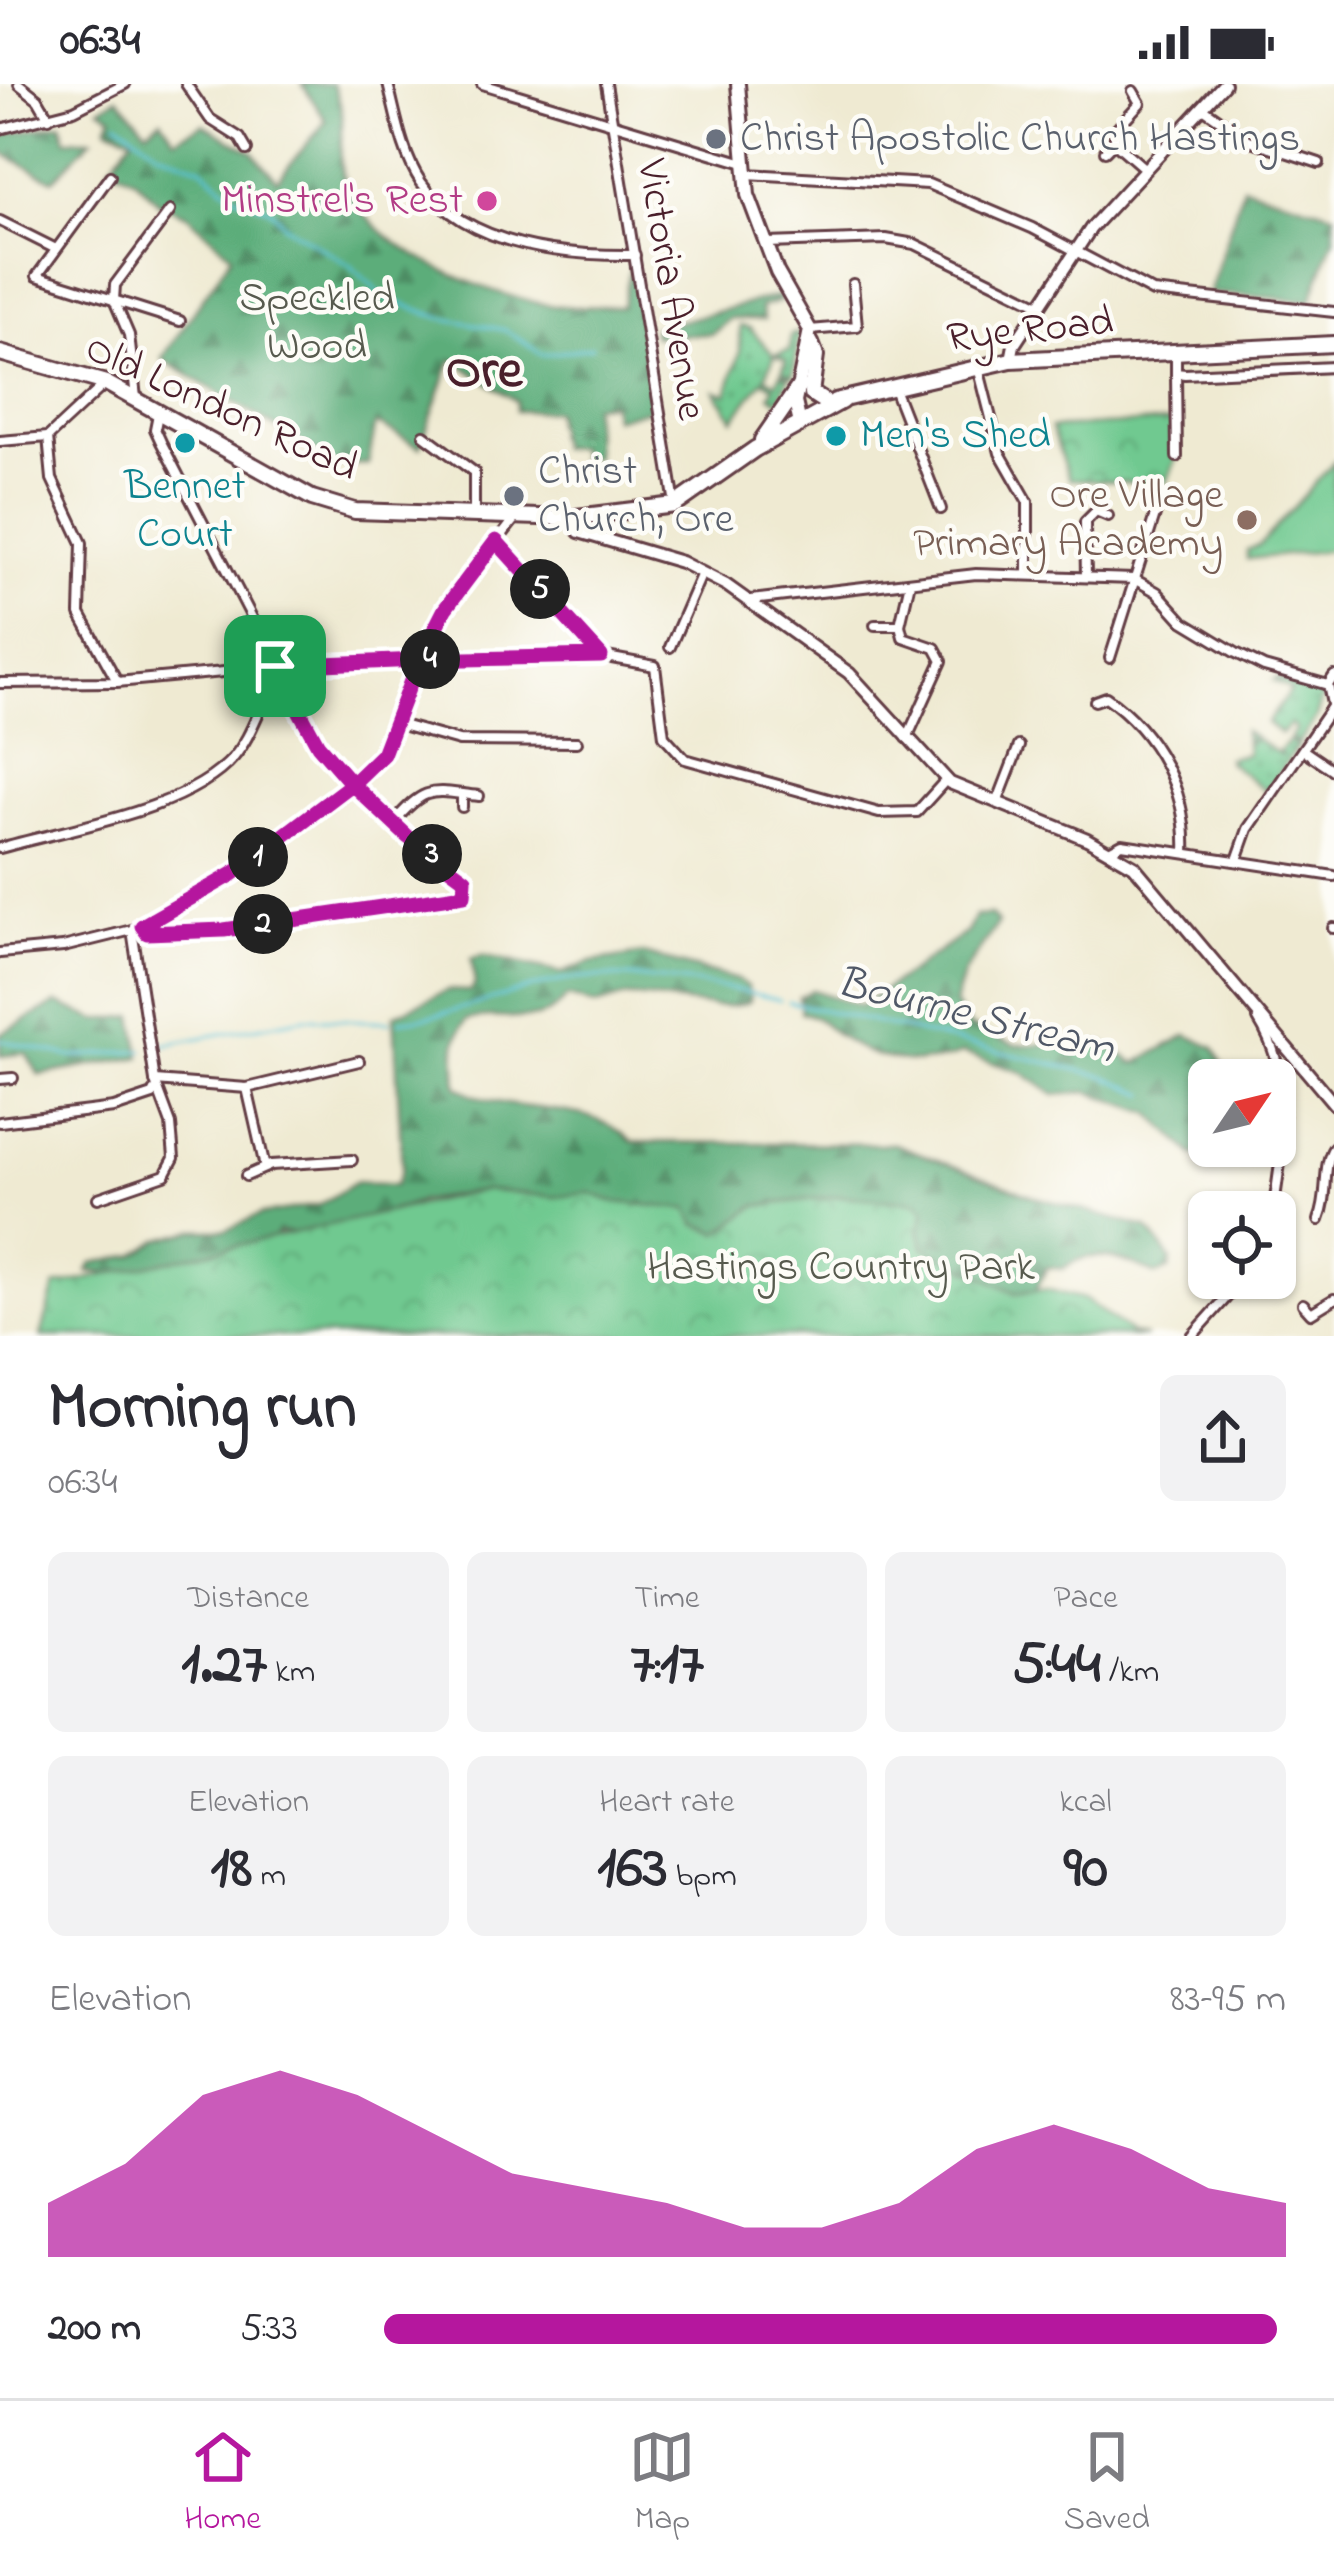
<!DOCTYPE html>
<meta charset="utf-8">
<style>
:root{--surface:#fff;--page:#f2f2f3;--text:#2b2b33;--muted:#7c7c81;--line:#e1e1e2;--accent:#b5179e}
body{margin:0;font-family:"Indie Flower",sans-serif;background:var(--page);color:var(--text);height:100vh;display:flex;flex-direction:column;font-size:45px;white-space:nowrap}
*{box-sizing:border-box;margin:0}
p{font-size:39px;color:var(--muted)}
.icon{flex:none;width:66px;height:66px;fill:none;stroke:currentColor;stroke-width:2;stroke-linecap:round;stroke-linejoin:round}
.map{position:relative;height:1252px;overflow:hidden}
.details{display:flex;flex-direction:column;background:var(--surface);flex:1}
.details>*{flex:none}
.needle{width:78px;rotate:55deg}
.controls{position:absolute;left:1188px;top:975px;display:grid;gap:24px}
.controls a{display:grid;place-items:center;width:108px;height:108px;border-radius:18px;background:var(--surface);box-shadow:0 3px 9px #0004;font-size:60px}
.pin{position:absolute;display:grid;place-items:center;width:102px;height:102px;color:#fff;margin:-51px;border-radius:24px;box-shadow:0 6px 18px #0006}
.km{position:absolute;width:60px;height:60px;margin:-30px;border-radius:50%;background:#222;color:#fff;font-size:33px;line-height:60px;text-align:center}
.round{display:grid;place-items:center;flex:none;width:126px;height:126px;border-radius:18px;background:var(--page)}
.summary{display:flex;align-items:center;justify-content:space-between;height:204px;padding:0 48px}
h1{font-size:66px;font-weight:700;line-height:90px}
.stats{display:grid;grid-template-columns:repeat(3,1fr);gap:18px;height:204px;padding:12px 48px}
.stats div{display:grid;align-content:center;border-radius:18px;background:var(--page);text-align:center}
.stats b{font-size:60px;font-weight:700}
.stats small{font-size:33px;font-weight:400}
.stats p{font-size:33px}
.chart{height:336px;padding:24px 48px}
.chart p{display:flex;justify-content:space-between}
.chart svg{width:100%;height:216px;margin-top:12px;fill:var(--accent);opacity:.7}
ul{padding:0 48px;list-style:none;font-size:39px}
li{display:grid;grid-template-columns:192px 144px 1fr;align-items:center;height:90px}
li i{height:30px;border-radius:15px;background:var(--accent)}
.status{display:flex;justify-content:space-between;align-items:center;height:84px;padding:0 60px;background:var(--surface);direction:ltr}
.status svg{height:33px;fill:currentColor}
.tabs{display:flex;justify-content:space-around;align-items:center;height:168px;border-top:3px solid var(--line);background:var(--surface);font-size:33px;color:var(--muted)}
.tabs a{display:grid;justify-items:center;gap:6px}
.tabs .current{color:var(--accent)}
.map>svg:first-child{display:block}
</style>
<div class="status"><b>06:34</b><svg viewBox="0 0 49 12"><path d="M0 12V9h3v3zM5 12V6h3v6zM10 12V3h3v9zM15 12V0h3v12zM26 1h20v11H26zM47 4h2v5h-2z"/></svg></div>
<div class="map">
<svg width="1334" height="1252" viewBox="0 0 1334 1252">
<defs>
<pattern id="grass-dots" width="8" height="8" patternUnits="userSpaceOnUse" patternTransform="scale(3)"><rect width="8" height="8" fill="#6fc990"/><path d="M2 2h.1M6 6h.1" fill="none" stroke="#62ac7c" stroke-width="1.8" stroke-linecap="round"/></pattern>
<pattern id="forest-firs" width="22" height="20" patternUnits="userSpaceOnUse" patternTransform="scale(3)"><rect width="22" height="20" fill="#5bad7a"/><path d="M5 1l3.5 6h-7zM16 11l3.5 6h-7z" fill="#4d8c64"/></pattern>
<pattern id="park-crowns" width="20" height="18" patternUnits="userSpaceOnUse" patternTransform="scale(3)"><rect width="20" height="18" fill="#6fc990"/><path d="M2 6a3 3 0 1 1 6 0M12 15a3 3 0 1 1 6 0" fill="none" stroke="#62ac7c"/></pattern>
</defs>
<rect width="100%" height="100%" fill="#fdfcf7"/>
<filter id="ink" filterUnits="userSpaceOnUse"><feTurbulence type="fractalNoise" baseFrequency=".00833" numOctaves="2"/><feDisplacementMap in="SourceGraphic" scale="24" xChannelSelector="R" yChannelSelector="G"/><feConvolveMatrix kernelMatrix="1 2 1 2 8 2 1 2 1" color-interpolation-filters="sRGB"/></filter>
<filter id="wash" filterUnits="userSpaceOnUse"><feTurbulence type="fractalNoise" baseFrequency=".004" numOctaves="4" result="noise"/><feDisplacementMap in="SourceGraphic" scale="48" xChannelSelector="R" yChannelSelector="G"/><feGaussianBlur stdDeviation="2.7" result="paint"/><feColorMatrix in="noise" values="0 0 0 0 0 0 0 0 0 0 0 0 0 0 0 0 0 1.4 0 .05"/><feComposite in="paint" operator="in"/></filter>
<g filter="url(#wash)">
<rect width="100%" height="100%" fill="#efead2"/>
<g fill="url(#grass-dots)" stroke="#5c745e" stroke-width="3">
<path d="M740,242L750,244L774,271L790,266L791,251L799,249L793,292L782,287L786,276L775,271L765,293L776,299L781,290L789,294L778,317L770,311L774,303L763,296L734,335L715,307L727,310L740,268Z"/>
<path d="M1277,594L1323,610L1316,634L1298,660L1290,654L1296,646L1290,640L1281,650L1267,639L1291,606L1274,597Z"/>
<path d="M1244,647L1283,673L1279,668L1289,656L1297,663L1266,707L1229,679L1228,674L1247,670L1246,659L1255,656L1245,657Z"/>
</g>
<g fill="url(#forest-firs)" stroke="#526652" stroke-width="3">
<path d="M302,0H332C354,38 332,64 345,99C369,163 475,205 538,219C564,225 595,222 622,222L631,180L653,325L614,334L611,319L592,321L595,374H579L578,363L558,364L554,327H516V317L452,275L420,363L376,339L368,380L338,381L162,275L232,171L187,131L159,119L135,95L110,82L133,53L107,43L112,31L100,24L118,13L147,46L161,35L175,55L203,40L253,68L277,96L326,37Z"/>
<path d="M61,39L66,55H92L53,96L0,68V52Z"/>
<path d="M1243,102L1334,129V153L1311,217L1209,209Z"/>
<path d="M781,211L780,217L761,223L764,235H730L712,250L654,252L653,244Z"/>
<path d="M991,831L998,839L964,889L954,920L971,943L1015,961L1103,959L1136,979L1187,951L1215,964L1230,996H1209V1062H1216L1209,1072L1193,1071L1150,1029L1089,1008L1054,1011L1021,988L963,969C930,984 882,979 849,959C830,948 824,935 801,928L799,913L812,906L861,922L967,848L975,832Z"/>
<path d="M643,870L738,896L748,903L750,917C728,931 660,913 630,913C618,913 605,922 594,921C585,919 578,914 567,913C541,949 506,926 467,936C451,955 456,979 457,1002C510,1037 586,1010 632,1058L895,1060L1036,1113L1147,1144L1171,1175L1170,1185L1156,1191C1129,1177 1090,1161 1063,1185L1047,1183L1036,1206L1016,1209L924,1164L919,1147L840,1112L756,1122L720,1149L696,1140L687,1125L615,1118L589,1109L555,1113L485,1106L420,1117L320,1150L278,1148L267,1165L132,1192L88,1187L92,1179L135,1171L158,1156L194,1146H226L260,1131L319,1121L356,1098L396,1101L402,1085L394,931L448,906L471,907L475,900L471,875L482,871L562,889L591,878Z"/>
<path d="M57,919L97,936L134,932L141,973L39,991L26,969L0,972V950Z"/>
</g>
<g fill="url(#park-crowns)" stroke="#5c745e" stroke-width="3">
<path d="M1177,337V373L1166,400L1069,395L1051,344Z"/>
<path d="M485,1106L555,1113L589,1109L615,1118L688,1125L696,1140L719,1149L756,1122L840,1112L917,1118L925,1126L919,1147L925,1164L1016,1209L1046,1205L1084,1215L1132,1250L1146,1252H41L55,1202Z"/>
</g>
<path fill="#6fc990" stroke="#5c745e" stroke-width="3" d="M1334,378V466L1247,475V466L1260,461Z"/>
<g fill="none" stroke-linecap="round" stroke-linejoin="round">
<g stroke="#5ac2d6" stroke-width="3">
<path d="M117,37L158,67L201,83L232,110L272,126L284,141L351,182L385,214L441,234L505,246L543,271L592,263"/>
<path d="M789,918L1104,992L1146,1010"/>
<path d="M399,937C453,931 499,911 551,899C612,884 718,900 780,916"/>
<path d="M0,956L73,973L143,966"/>
<path d="M163,961L305,934L390,938"/>
</g>
</g>
</g>
<g filter="url(#ink)">
<g fill="none" stroke-linecap="round" stroke-linejoin="round">
<g stroke="#633d44" stroke-width="14">
<g id="minor">
<path d="M19,0L38,15L49,34"/>
<path d="M186,0L210,35L240,54L247,66"/>
<path d="M388,0C396,31 402,70 421,98C466,163 564,172 635,171"/>
<path d="M482,0L744,79"/>
<path d="M606,0L675,420"/>
<path d="M1203,24L1249,56L1319,79"/>
<path d="M0,45L74,26L125,0"/>
<path d="M1114,58L1116,45L1140,19L1133,7"/>
<path d="M1105,67L1114,58L1145,85"/>
<path d="M747,90L928,100L1032,144L1153,208L1334,228"/>
<path d="M110,92L37,192L180,237"/>
<path d="M0,137L56,165"/>
<path d="M767,159L886,155L915,160L1040,221"/>
<path d="M810,246L857,242L853,200"/>
<path d="M1176,269V289L1185,290L1334,283"/>
<path d="M978,283L1000,369L1028,418V491"/>
<path d="M1176,289L1177,373"/>
<path d="M893,302L941,425"/>
<path d="M136,314L129,251L114,216L115,201L170,127"/>
<path d="M424,351L474,388V431"/>
<path d="M48,353L52,395L82,459L80,530L117,597"/>
<path d="M0,357L48,353L106,299"/>
<path d="M496,457L600,571"/>
<path d="M1086,493L1085,438L1096,427L1108,432"/>
<path d="M751,516L976,490L1134,495L1157,508L1183,537L1236,569L1264,583L1328,601"/>
<path d="M875,541H900"/>
<path d="M670,563L702,489"/>
<path d="M1110,574L1161,412"/>
<path d="M0,599L117,598L340,577L601,572L655,582L664,652L685,675L879,729L917,728L946,696"/>
<path d="M1095,617L1106,613C1156,648 1188,707 1185,769"/>
<path d="M1333,625L1328,601L1334,592"/>
<path d="M398,640L459,657L577,658"/>
<path d="M907,654L942,577L935,564L903,553L900,541L910,498"/>
<path d="M1303,666L1334,687"/>
<path d="M462,710V723"/>
<path d="M997,719L1019,662"/>
<path d="M393,739C427,700 431,707 479,712"/>
<path d="M0,764C69,744 187,727 234,673C255,648 260,615 280,592"/>
<path d="M1111,766L1122,760L1334,792"/>
<path d="M1237,776L1248,745L1331,624"/>
<path d="M142,842L158,852L223,846L458,814L467,804L465,795L408,753L318,661L161,358L155,345L158,330"/>
<path d="M1333,844H1334"/>
<path d="M0,869L63,863L132,846L233,790L352,700L383,670L444,525L517,432"/>
<path d="M1258,935C1295,994 1283,1061 1273,1128"/>
<path d="M0,995L13,994"/>
<path d="M155,997L247,1004L359,977"/>
<path d="M247,1004L265,1083"/>
<path d="M0,1038L114,1024L153,1011L157,1003"/>
<path d="M246,1092L271,1081L352,1076"/>
<path d="M98,1114L165,1091L174,1074L171,1040L155,997L132,846"/>
<path d="M1319,1136C1330,1110 1321,1083 1334,1063"/>
<path d="M1303,1220L1311,1229L1334,1215"/>
<path d="M1192,1252L1244,1194"/>
</g>
</g>
<g stroke="#633d44" stroke-width="16">
<g id="tertiary">
<path d="M1011,276L1014,261L1091,144L1224,0"/>
<path d="M568,434L579,448L681,478L726,501L849,589L950,699L1087,755L1134,782L1334,1020"/>
</g>
</g>
<g stroke="#633d44" stroke-width="18">
<path id="secondary" d="M738,0L748,111L777,188L810,246L795,318L800,340"/>
</g>
<g stroke="#633d44" stroke-width="20">
<g id="trunk">
<path d="M811,259L816,272L811,309L828,320"/>
<path d="M0,269L106,299L312,414L355,427L568,434L675,421L755,365L842,317"/>
<path d="M835,317L1011,276L1334,260"/>
<path d="M762,356L800,301"/>
</g>
</g>
<use href="#minor" stroke="#fff" stroke-width="8"/>
<use href="#tertiary" stroke="#fff" stroke-width="10"/>
<use href="#secondary" stroke="#fff" stroke-width="12"/>
<use href="#trunk" stroke="#fff" stroke-width="14"/>
</g>
</g>
<g fill="none" stroke-linecap="round" stroke-linejoin="round" filter="url(#ink)">
<g stroke="#fff" stroke-width="24">
<path id="route" d="M275,582L318,661L352,700L233,790L142,842L147,849L224,846L464,811L465,795L408,753L352,700L383,670L419,576L601,572L496,457L445,525L419,576L275,582"/>
</g>
<use href="#route" stroke="#b5179e" stroke-width="15"/>
</g>
<g fill="#6b7280" stroke="#fdfcf7" stroke-width="4.5">
<circle cx="716" cy="55" r="12"/>
<circle cx="514" cy="412" r="12"/>
</g>
<circle fill="#d1479c" stroke="#fdfcf7" stroke-width="4.5" cx="487" cy="117" r="12"/>
<g fill="#0f9aa8" stroke="#fdfcf7" stroke-width="4.5">
<circle cx="836" cy="352" r="12"/>
<circle cx="185" cy="359" r="12"/>
</g>
<circle fill="#8d6e63" stroke="#fdfcf7" stroke-width="4.5" cx="1247" cy="436" r="12"/>
<g text-anchor="middle" dominant-baseline="central" stroke-width="9" stroke-linejoin="round" paint-order="stroke">
<g font-size="42" fill="#5b616d" stroke="#fdfcf7" text-anchor="start">
<text x="740" y="55">Christ Apostolic Church Hastings</text>
<text x="538" y="388">Christ<tspan x="538" dy="48">Church, Ore</tspan></text>
</g>
<g font-size="42" fill="#b23c85" stroke="#fdfcf7" text-anchor="end">
<text x="463" y="117">Minstrel's Rest</text>
</g>
<g font-size="42" fill="#4a1f2b" stroke="#fdfcf7">
<text transform="translate(670 206) rotate(81)">Victoria Avenue</text>
<text transform="translate(1030 247) rotate(-6)">Rye Road</text>
<text transform="translate(221 325) rotate(25)">Old London Road</text>
</g>
<g font-size="42" fill="#575a4e" stroke="#fdfcf7">
<text x="317" y="215">Speckled<tspan x="317" dy="48">Wood</tspan></text>
<text x="841" y="1184">Hastings Country Park</text>
</g>
<g font-size="42" fill="#0d838f" stroke="#fdfcf7" text-anchor="start">
<text x="860" y="352">Men's Shed</text>
<text x="185" y="403" text-anchor="middle">Bennet<tspan x="185" dy="48">Court</tspan></text>
</g>
<g font-size="42" fill="#785e54" stroke="#fdfcf7" text-anchor="end">
<text x="1223" y="412">Ore Village<tspan x="1223" dy="48">Primary Academy</tspan></text>
</g>
<g font-size="45" font-style="italic" fill="#505867" stroke="#fdfcf7">
<text transform="translate(975 933) rotate(14)">Bourne Stream</text>
</g>
<g font-size="54" font-weight="bold" fill="#4a1f2b" stroke="#fdfcf7">
<text x="484" y="289">Ore</text>
</g>
</g>
</svg>
<div class="controls">
<a><svg class="needle" viewBox="-14 -14 28 28"><path d="M0-13l5 13h-10z" fill="#e53935"/><path d="M0 13l5-13h-10z" fill="#7c7c81"/></svg></a>
<a><svg class="icon" aria-label="locate" viewBox="0 0 24 24"><circle cx="12" cy="12" r="6"/><path d="M12 2v4M12 18v4M2 12h4M18 12h4"/></svg></a>
</div>
<div class="pin" style="left:275px;top:582px;background:#1e9e55"><svg class="icon" aria-label="arrive" viewBox="0 0 24 24"><path d="M6 21V4h12l-3 4 3 4H6"/></svg></div>
<b class="km" style="left:258px;top:773px">1</b>
<b class="km" style="left:263px;top:840px">2</b>
<b class="km" style="left:432px;top:770px">3</b>
<b class="km" style="left:430px;top:575px">4</b>
<b class="km" style="left:540px;top:505px">5</b>
</div>
<section class="details">
<div class="summary"><div><h1>Morning run</h1><p>06:34</p></div><a class="round"><svg class="icon" aria-label="share" viewBox="0 0 24 24"><path d="M12 15V3M7 8l5-5 5 5M5 13v7h14v-7"/></svg></a></div>
<div class="stats">
<div><p>Distance</p><b>1.27<small> km</small></b></div>
<div><p>Time</p><b>7:17</b></div>
<div><p>Pace</p><b>5:44<small> /km</small></b></div>
</div>
<div class="stats">
<div><p>Elevation</p><b>18<small> m</small></b></div>
<div><p>Heart rate</p><b>163<small> bpm</small></b></div>
<div><p>kcal</p><b>90</b></div>
</div>
<div class="chart"><p><span>Elevation</span>83–95 m</p>
<svg viewBox="0 0 160 44" preserveAspectRatio="none"><path d="M0 44V33L10 25L20 11L30 6L40 11L50 19L60 27L70 30L80 33L90 38L100 38L110 33L120 22L130 17L140 22L150 30L160 33V44z"/></svg>
</div>
<ul>
<li><b>200 m</b>5:33<i style="width:99%"></i></li>
</ul>
</section>
<nav class="tabs">
<a class="current"><svg class="icon" aria-label="home" viewBox="0 0 24 24"><path d="M3 11l9-7 9 7M6 9v11h12V9"/></svg>Home</a>
<a><svg class="icon" aria-label="map" viewBox="0 0 24 24"><path d="M3 6l6-2 6 2 6-2v14l-6 2-6-2-6 2zM9 4v14M15 6v14"/></svg>Map</a>
<a><svg class="icon" aria-label="saved" viewBox="0 0 24 24"><path d="M7 4h10v16l-5-4-5 4z"/></svg>Saved</a>
</nav>
